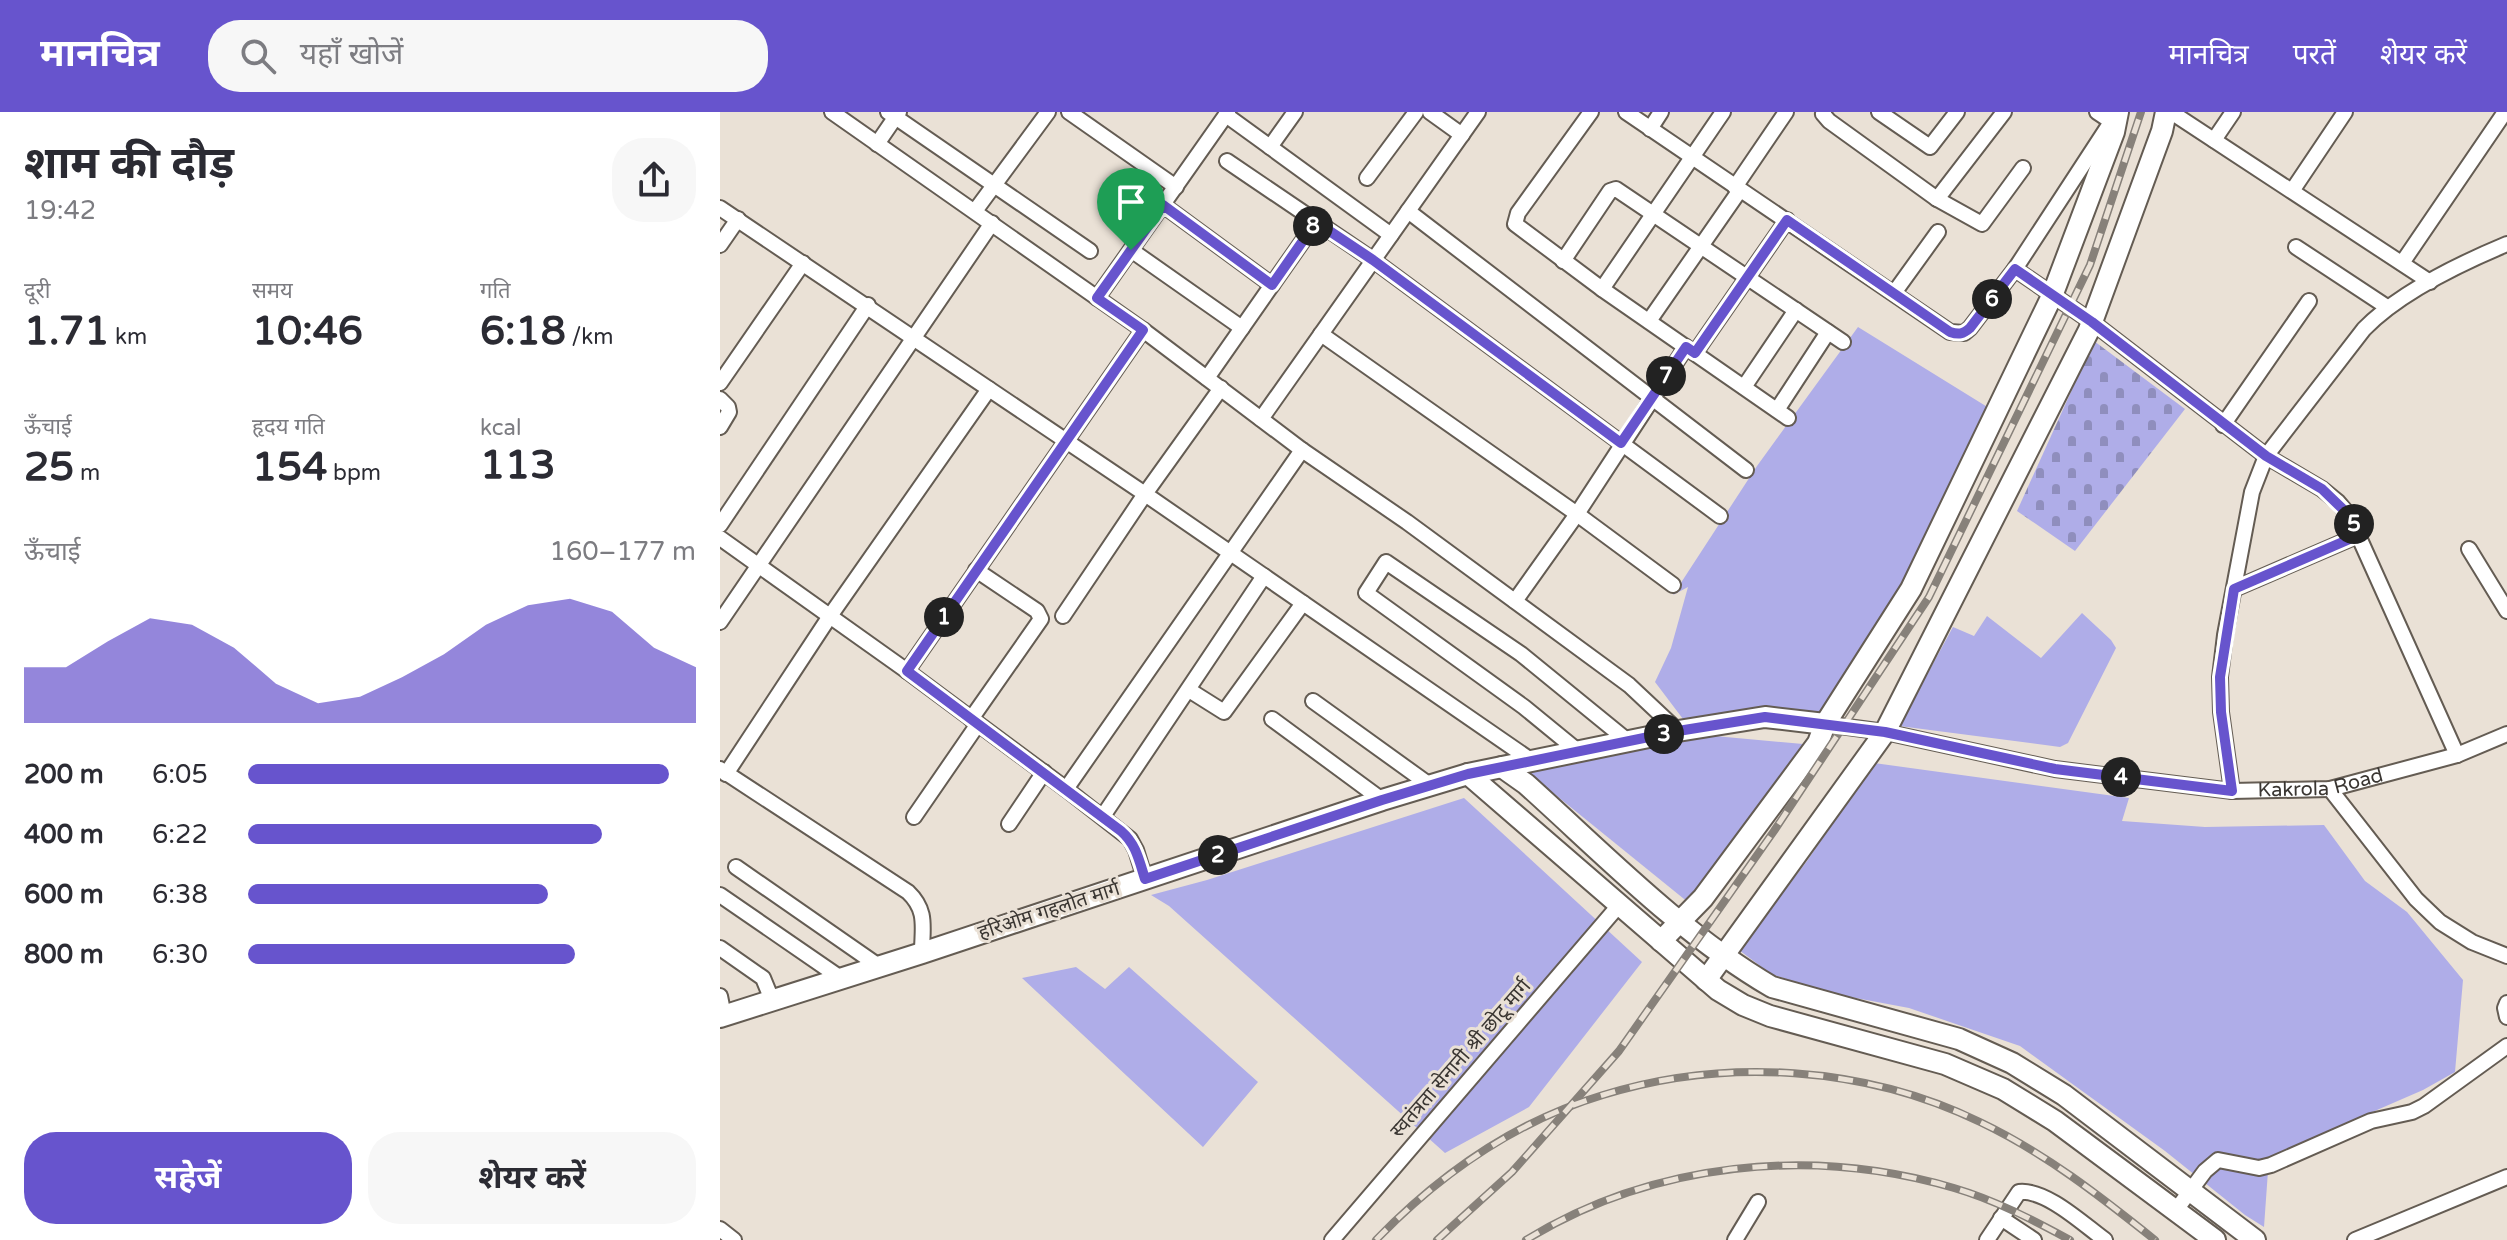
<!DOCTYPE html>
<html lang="hi">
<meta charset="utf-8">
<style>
:root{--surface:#fff;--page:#f7f7f7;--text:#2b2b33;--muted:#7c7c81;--accent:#6754cd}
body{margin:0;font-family:"Varela Round","Noto Sans Devanagari",sans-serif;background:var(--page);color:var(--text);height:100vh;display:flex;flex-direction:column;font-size:30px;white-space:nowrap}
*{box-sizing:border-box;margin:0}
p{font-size:26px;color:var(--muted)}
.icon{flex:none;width:44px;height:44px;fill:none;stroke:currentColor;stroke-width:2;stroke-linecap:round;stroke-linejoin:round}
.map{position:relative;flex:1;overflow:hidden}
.details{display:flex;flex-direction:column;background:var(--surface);width:720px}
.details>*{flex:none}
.pin{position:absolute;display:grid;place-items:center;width:68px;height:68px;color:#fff;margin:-82px -34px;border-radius:50% 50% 50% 0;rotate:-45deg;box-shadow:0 0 8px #0007}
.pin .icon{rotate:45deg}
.km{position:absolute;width:40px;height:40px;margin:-20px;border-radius:50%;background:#222;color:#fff;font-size:22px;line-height:40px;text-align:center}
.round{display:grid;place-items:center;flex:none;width:84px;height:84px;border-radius:32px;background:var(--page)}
.headline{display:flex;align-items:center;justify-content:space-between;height:136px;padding:0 24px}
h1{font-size:44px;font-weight:700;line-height:60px}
.figures{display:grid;grid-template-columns:repeat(3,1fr);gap:12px;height:136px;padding:8px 24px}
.figures div{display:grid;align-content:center}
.figures b{font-size:40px;font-weight:700}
.figures small{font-size:22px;font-weight:400}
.figures p{font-size:22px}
.chart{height:224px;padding:16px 24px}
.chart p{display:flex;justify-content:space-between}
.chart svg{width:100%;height:144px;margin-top:8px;fill:var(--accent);opacity:.7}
.primary-button{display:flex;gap:16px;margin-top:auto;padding:16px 24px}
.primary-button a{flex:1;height:92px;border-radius:32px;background:var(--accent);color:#fff;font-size:32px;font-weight:700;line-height:92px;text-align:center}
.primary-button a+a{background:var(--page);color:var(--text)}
ul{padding:0 24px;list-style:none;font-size:26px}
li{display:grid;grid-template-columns:128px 96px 1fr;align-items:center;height:60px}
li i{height:20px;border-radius:10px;background:var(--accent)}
header{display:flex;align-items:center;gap:48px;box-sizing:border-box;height:112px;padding:0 40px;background:var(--accent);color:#fff}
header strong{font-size:38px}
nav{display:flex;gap:44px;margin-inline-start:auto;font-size:28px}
.search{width:560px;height:72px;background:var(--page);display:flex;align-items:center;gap:20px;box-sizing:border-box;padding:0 28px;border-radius:32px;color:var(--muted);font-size:30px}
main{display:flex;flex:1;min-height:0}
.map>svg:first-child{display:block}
</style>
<header>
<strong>मानचित्र</strong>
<div class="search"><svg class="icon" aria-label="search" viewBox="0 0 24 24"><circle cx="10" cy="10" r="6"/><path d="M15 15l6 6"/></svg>यहाँ खोजें</div>
<nav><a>मानचित्र</a><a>परतें</a><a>शेयर करें</a></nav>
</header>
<main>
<section class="details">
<div class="headline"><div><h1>शाम की दौड़</h1><p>19:42</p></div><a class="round"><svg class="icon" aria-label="share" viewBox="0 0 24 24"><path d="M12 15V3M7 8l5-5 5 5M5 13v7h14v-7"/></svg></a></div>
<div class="figures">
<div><p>दूरी</p><b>1.71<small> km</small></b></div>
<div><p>समय</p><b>10:46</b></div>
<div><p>गति</p><b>6:18<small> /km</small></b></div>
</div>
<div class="figures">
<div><p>ऊँचाई</p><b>25<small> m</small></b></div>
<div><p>हृदय गति</p><b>154<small> bpm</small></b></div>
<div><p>kcal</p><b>113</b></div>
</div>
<div class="chart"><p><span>ऊँचाई</span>160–177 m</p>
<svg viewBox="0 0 160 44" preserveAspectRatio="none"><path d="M0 44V27L10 27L20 19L30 12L40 14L50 21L60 32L70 38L80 36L90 30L100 23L110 14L120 8L130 6L140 10L150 21L160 27V44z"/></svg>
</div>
<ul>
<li><b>200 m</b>6:05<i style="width:94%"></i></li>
<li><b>400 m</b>6:22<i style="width:79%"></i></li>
<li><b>600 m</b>6:38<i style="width:67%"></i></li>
<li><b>800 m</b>6:30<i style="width:73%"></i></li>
</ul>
<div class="primary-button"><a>सहेजें</a><a>शेयर करें</a></div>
</section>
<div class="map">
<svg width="1787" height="1128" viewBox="0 0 1787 1128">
<defs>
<pattern id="cemetery-stones" width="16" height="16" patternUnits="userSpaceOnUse" patternTransform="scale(2)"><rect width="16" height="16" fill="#afade8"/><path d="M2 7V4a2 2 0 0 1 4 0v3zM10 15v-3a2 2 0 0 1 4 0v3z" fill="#8f8ebd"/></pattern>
</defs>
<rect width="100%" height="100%" fill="#eae1d6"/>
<path fill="url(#cemetery-stones)" d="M1374,229L1465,297L1355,439L1297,399Z"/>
<g fill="#afade8">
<path d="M1138,215L1269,296L1178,485L1104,603L1034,597L963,607L935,570L951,536L968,475L953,483L1037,354Z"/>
<path d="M1362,501L1391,528L1396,536L1348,631L1340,635L1179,614L1233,515L1254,524L1267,504L1321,546Z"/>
<path d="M984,623L1083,632L969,791L806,659Z"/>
<path d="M1154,651L1409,686L1402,709L1485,715L1604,713L1645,769L1687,800L1743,868L1735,960L1703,978L1549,1045L1544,1115L1525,1103L1445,1039L1300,934L1189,896L1109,881L1051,862L1019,838L1087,749Z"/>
<path d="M744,686L922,850L809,995L725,1041L449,794L431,783L487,768Z"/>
<path d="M356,855L385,877L409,855L538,970L483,1035L302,866Z"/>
</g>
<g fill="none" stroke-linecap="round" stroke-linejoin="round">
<g stroke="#645c53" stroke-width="18">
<g id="street">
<path d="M112,0L423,218L582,338L687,410L909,573L958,619"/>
<path d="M168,0L370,139"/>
<path d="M349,0L456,75"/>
<path d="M710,0L742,23"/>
<path d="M871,0L798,101L795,112L882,177L1068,306"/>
<path d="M906,0L1230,220L1244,221L1250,216L1295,157L1372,210L1546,344L1602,377L1618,390L1629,403L1737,643"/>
<path d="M1104,0L1103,2L1109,9L1217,87L1262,112L1303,56"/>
<path d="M1159,0L1210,35L1237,0"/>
<path d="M1377,0L1395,12"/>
<path d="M1451,0L1710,170"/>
<path d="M506,3L671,123"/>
<path d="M930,17L941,0"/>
<path d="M1494,28L1513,0"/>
<path d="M157,32L179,0"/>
<path d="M550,35L575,0"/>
<path d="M507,49L653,148L1000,404"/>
<path d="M647,66L696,0"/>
<path d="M1015,75L1066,0"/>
<path d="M1572,79L1625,0"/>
<path d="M1217,87L1284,0"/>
<path d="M443,93L552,173"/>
<path d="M0,96L425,382L343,504"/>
<path d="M255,99L328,0"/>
<path d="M688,99L1026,358"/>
<path d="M0,133L18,107"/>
<path d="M1576,135L1667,195"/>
<path d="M411,138L522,216"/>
<path d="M843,149L890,79L896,77L1123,230"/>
<path d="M1682,151L1785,0"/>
<path d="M1295,157L1391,10"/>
<path d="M882,177L1003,0"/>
<path d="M1174,181L1218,120"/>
<path d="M377,186L508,0"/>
<path d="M929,209L1020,78"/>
<path d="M601,222L857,402L953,473"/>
<path d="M975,241L1067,108"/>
<path d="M487,266L596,110"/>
<path d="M0,271L83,151"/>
<path d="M1024,275L1076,198"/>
<path d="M501,276L425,382L812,649"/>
<path d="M0,287L8,295L9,300L0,315"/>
<path d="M1057,298L1108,220"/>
<path d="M541,307L758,0"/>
<path d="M1503,313L1589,189"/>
<path d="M0,413L148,193"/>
<path d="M0,426L187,559L346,677"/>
<path d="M1749,437L1787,499"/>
<path d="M1514,477L1639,423"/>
<path d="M795,489L857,402L966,235"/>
<path d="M0,510L272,111"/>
<path d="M187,559L423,218"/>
<path d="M469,578L504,600L583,491"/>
<path d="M593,589L711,674"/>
<path d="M251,607L321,507L317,499L256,458"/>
<path d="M552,607L662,688"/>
<path id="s1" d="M1105,612L1165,620L1335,657L1512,679L1610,677L1737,643L1787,622"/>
<path d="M859,640L804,595L646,481L666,450L801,542L909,630"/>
<path d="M0,657L188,780C208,799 202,816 202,841"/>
<path d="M6,662L110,504L269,277"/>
<path d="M1610,677L1696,787L1720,810L1752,830L1787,844"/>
<path d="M1512,679L1501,600L1500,565L1505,523L1532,380L1546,344L1644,217C1680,180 1739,152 1787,132"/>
<path d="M383,704L544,464"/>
<path d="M194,705L258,612"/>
<path d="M289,712L324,660"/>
<path d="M16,755L160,855"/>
<path d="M425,767L416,738L410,727L346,677L582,338"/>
<path d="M0,783L122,867"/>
<path d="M0,836L43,866L52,888"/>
<path d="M0,884L4,904"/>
<path d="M1787,891L1785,896L1787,905"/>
<path d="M1456,1098L1485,1059L1498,1048L1539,1056L1551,1053L1651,1009L1692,1000L1704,994L1787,934"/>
<path d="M1281,1106L1314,1128"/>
<path d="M0,1117L14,1128"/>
<path d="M612,1128L900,792"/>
<path d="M1015,1128L1038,1090"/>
<path d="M1267,1128L1299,1080C1326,1077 1363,1112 1385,1128"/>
<path d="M1635,1128L1787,1065"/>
</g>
</g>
<g stroke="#645c53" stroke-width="24">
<g id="secondary">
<path d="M782,655L806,672C885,743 960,821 1052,875L1239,927L1292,951L1344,983L1535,1128"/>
<path d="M748,662L998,878L1023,893L1050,904L1225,952L1283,977L1335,1009L1495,1128"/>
<path d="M941,829L983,786L1098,631L1105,612L1191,477L1332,184L1394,20L1398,0"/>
<path d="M986,868L1165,620L1369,218L1442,19L1446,0"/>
<path d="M0,905L202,841L662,688L748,662L958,619L1045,605L1105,612"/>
</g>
</g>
<use href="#street" stroke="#fff" stroke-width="14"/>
<use href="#secondary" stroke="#fff" stroke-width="20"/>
<g stroke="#87817a" stroke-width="8">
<g id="rail">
<path d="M656,1128C719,1063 796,1009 883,983C1005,945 1145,954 1260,1010C1325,1041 1380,1084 1435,1128"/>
<path d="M717,1128L792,1060L899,939L1054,719L1209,485L1370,153L1421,0"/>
<path d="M806,1128C933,1050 1091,1034 1234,1076C1275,1088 1313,1108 1350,1128"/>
</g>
</g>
<use href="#rail" stroke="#eae1d6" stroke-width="5" stroke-dasharray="15" stroke-linecap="butt"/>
</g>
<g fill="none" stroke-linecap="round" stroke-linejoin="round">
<g stroke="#fff" stroke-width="16">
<path id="route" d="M443,93L552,173L596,110L653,148L901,331L966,235L975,241L1067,108L1230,220C1239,223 1243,222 1250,216L1295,157L1372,210L1546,344L1602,377L1629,403L1639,423L1514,477L1500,565L1501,600L1512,679L1335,657L1165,620L1045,605L958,619L748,662L662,688L425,767C419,748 416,732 401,719L187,559L423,218L377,186Z"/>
</g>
<use href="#route" stroke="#6754cd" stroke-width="10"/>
</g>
<g text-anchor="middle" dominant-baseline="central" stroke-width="6" stroke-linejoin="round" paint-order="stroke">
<g font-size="20" fill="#3a3632" stroke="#eae1d6">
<text stroke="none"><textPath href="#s1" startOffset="502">Kakrola Road</textPath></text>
<text transform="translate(329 799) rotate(-18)">हरिओम गहलोत मार्ग</text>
<text transform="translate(741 947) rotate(-49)">स्वतंत्रता सेनानी श्री छोटू मार्ग</text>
</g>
</g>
</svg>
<div class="pin" style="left:411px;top:138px;background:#1e9e55"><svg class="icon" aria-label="arrive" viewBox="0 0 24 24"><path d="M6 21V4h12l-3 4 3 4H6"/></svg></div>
<b class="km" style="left:224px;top:505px">1</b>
<b class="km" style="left:498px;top:743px">2</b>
<b class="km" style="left:944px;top:622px">3</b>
<b class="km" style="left:1401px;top:665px">4</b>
<b class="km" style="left:1634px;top:412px">5</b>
<b class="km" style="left:1272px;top:187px">6</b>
<b class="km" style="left:946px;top:264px">7</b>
<b class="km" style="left:593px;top:114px">8</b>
</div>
</main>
